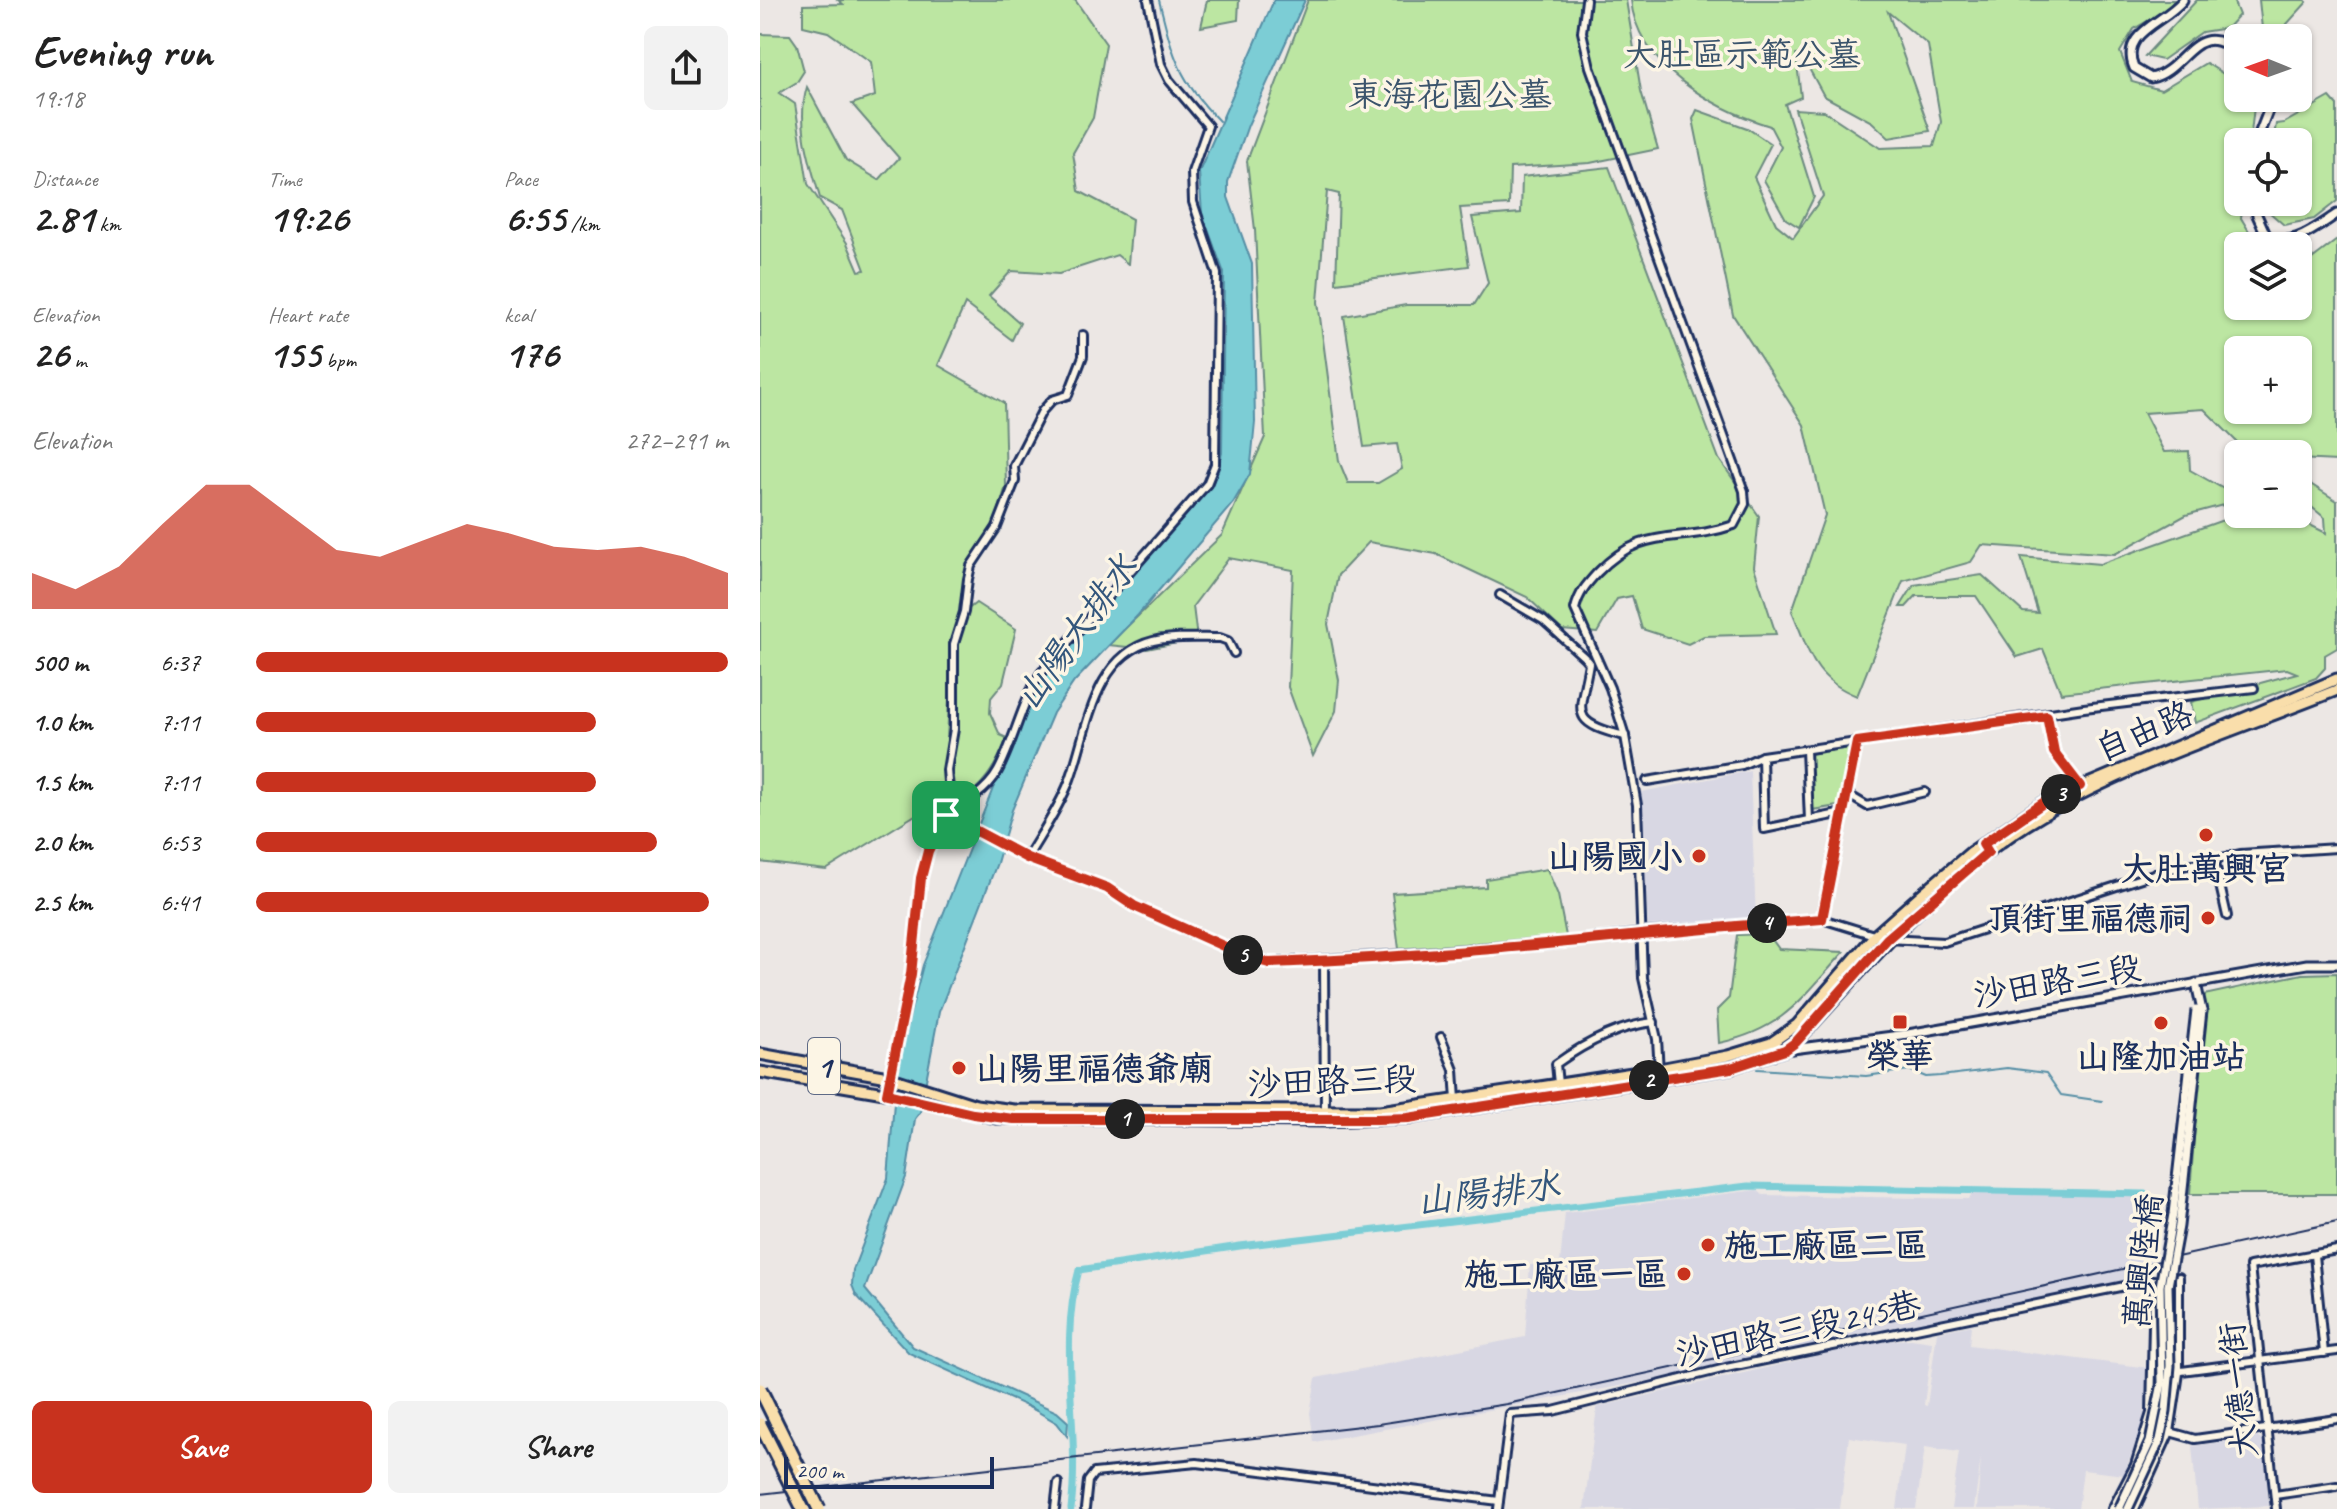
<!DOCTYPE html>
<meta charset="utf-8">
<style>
:root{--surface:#fff;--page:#f2f2f2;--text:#222;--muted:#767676;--accent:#c8321e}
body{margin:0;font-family:Caveat,"LXGW WenKai TC",sans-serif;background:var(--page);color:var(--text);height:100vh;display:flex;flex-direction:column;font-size:30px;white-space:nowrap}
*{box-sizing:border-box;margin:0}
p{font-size:26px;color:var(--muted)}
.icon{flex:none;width:44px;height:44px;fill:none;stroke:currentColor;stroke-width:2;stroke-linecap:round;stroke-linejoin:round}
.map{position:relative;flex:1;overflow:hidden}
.drawer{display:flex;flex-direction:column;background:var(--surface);width:760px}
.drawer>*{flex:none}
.needle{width:52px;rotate:271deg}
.buttons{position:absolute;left:1464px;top:24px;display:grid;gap:16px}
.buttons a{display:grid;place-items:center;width:88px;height:88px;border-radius:12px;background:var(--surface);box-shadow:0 2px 6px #0004;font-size:40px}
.scale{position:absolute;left:24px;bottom:20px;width:210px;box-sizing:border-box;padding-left:8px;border:4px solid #1b2f5e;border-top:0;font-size:22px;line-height:28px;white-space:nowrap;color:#1b2f5e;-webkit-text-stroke:6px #fcf5e5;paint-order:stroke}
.pin{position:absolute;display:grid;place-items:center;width:68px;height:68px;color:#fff;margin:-34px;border-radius:16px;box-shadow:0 4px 12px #0006}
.km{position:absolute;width:40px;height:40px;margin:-20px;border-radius:50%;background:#222;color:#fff;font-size:22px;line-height:40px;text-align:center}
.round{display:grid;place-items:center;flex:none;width:84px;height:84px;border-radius:12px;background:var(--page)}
.headline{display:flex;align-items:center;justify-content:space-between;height:136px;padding:0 32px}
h1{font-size:44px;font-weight:700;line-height:60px}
.metrics{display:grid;grid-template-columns:repeat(3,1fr);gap:12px;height:136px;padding:8px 32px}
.metrics div{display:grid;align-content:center}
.metrics b{font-size:40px;font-weight:700}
.metrics small{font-size:22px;font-weight:400}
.metrics p{font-size:22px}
.chart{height:224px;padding:16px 32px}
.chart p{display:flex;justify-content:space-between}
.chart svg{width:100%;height:144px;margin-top:8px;fill:var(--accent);opacity:.7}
.primary-button{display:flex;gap:16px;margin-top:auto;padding:16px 32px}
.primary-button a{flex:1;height:92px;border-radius:12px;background:var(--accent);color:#fff;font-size:32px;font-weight:700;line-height:92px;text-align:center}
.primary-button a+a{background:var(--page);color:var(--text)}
ul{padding:0 32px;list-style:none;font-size:26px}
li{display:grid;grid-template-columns:128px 96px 1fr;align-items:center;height:60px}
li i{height:20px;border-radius:10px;background:var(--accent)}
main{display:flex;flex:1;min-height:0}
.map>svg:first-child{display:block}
</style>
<main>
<section class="drawer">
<div class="headline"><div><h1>Evening run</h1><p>19:18</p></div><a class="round"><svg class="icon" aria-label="share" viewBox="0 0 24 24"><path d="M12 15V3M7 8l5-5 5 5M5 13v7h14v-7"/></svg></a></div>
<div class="metrics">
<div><p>Distance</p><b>2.81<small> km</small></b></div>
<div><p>Time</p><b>19:26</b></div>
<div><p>Pace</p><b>6:55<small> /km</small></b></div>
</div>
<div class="metrics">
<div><p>Elevation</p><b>26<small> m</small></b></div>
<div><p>Heart rate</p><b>155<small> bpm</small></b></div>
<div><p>kcal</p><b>176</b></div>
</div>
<div class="chart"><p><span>Elevation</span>272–291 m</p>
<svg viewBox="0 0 160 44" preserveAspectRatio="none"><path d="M0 44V33L10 38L20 31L30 18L40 6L50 6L60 16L70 26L80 28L90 23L100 18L110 21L120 25L130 26L140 25L150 28L160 33V44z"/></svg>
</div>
<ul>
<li><b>500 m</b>6:37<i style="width:100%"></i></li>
<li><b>1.0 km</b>7:11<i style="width:72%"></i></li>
<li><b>1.5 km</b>7:11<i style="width:72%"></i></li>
<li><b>2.0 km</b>6:53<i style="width:85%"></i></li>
<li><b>2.5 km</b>6:41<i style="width:96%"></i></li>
</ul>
<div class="primary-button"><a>Save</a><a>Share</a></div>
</section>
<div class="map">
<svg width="1577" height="1509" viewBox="0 0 1577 1509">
<rect width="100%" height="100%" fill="#ece7e4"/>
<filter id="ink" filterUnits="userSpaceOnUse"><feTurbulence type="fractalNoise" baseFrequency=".0125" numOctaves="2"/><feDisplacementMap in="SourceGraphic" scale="16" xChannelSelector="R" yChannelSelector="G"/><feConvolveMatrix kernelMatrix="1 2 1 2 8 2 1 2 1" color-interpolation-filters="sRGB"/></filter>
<g filter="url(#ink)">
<g fill="#d8d7e3">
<path d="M990,771L996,920L888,927L881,792Z"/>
<path d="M997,1190L1003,1195L1209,1199L1213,1191L1396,1195V1223L1387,1277L892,1380L554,1442L550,1413L556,1378L765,1337L770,1265L800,1263L805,1213Z"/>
<path d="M1211,1325L1209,1345L1389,1368L1383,1422L1364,1475L1323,1470L1318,1509H1217L1221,1457L1214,1509H1191L1199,1452L1165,1447L1156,1509H1137L1145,1445L1089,1437L1080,1509H824L837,1407L1121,1341L1151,1339L1172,1342L1164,1405L1167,1406L1177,1332Z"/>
<path d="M1497,1437L1503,1441L1509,1506L1438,1509L1432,1446Z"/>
</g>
<g fill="#bce6a2" stroke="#6c8a80" stroke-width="2" fill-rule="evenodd">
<path d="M78,0H315L346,44L333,118L313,153L319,191L372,219L368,264L357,255L299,274L251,271L229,296L260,323L252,340L205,304L178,365L244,403L246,486L236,519L204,579L200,614L192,636L184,802L178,801L66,870L0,862V34L30,35L37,45L44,71L37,82L19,93L35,104L48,184L87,243L99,271L105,270L82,210L60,198C50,162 36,123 47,87L86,160L119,180L139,158L92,104L115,96L111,62L68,32L43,26V5L83,4Z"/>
<path d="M447,0H479L478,20L441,27Z"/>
<path d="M548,0H866L881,91L898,149L830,163L750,168L749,205L700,208L709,266L576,283L579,194L567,191L558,302L579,461L588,483H618L642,469L637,444L604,447L584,316L646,305H714L728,283L712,217L761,213L762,177L849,167L959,459L999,516L994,567L1016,634L944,636L928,644L882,629L872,596L857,599L837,633L802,630L767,597L676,554L609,542L578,575L568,624L579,680L576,711L553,756L528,687L533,570L469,558L433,606L437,639L387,649L348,645L462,535L505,437L495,230L487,161Z"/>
<path d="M871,0H1414L1409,8L1374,29L1360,52L1372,82L1401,90L1446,63L1478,83V98H1495L1490,142H1478V202H1483L1481,218L1498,246H1478V306H1538V264L1544,265L1577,240V461L1538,459V454H1489L1444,409L1384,413L1404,452L1429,451L1430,470L1478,497V501L1426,515L1355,554L1222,545L1211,562L1143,581L1097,696C1052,678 1050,653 1032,611L1065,515L1044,425L973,315L933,119L937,110L987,128L1011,144L994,177L1016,224L1033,238L1063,196L1035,109L1064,111L1120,148L1174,146L1181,122L1168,45L1128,12L1170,131L1129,138L1112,122L1064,96L1041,54L1036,55L1041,97L1025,104L1054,197L1039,227L1026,219L1004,180L1021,147L1010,126C954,109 877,66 871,0ZM1478,350H1538V410H1478Z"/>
<path d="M1437,0H1473L1479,15L1467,28L1442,32L1402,60L1385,56Z"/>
<path d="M1499,0H1545L1547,2L1526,25L1528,38H1503Z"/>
<path d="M1570,97L1577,105V201L1554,219L1524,225L1508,211L1538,202V142H1513L1516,124L1524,123Z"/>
<path d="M1538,476L1577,501V648L1565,655V668L1556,678L1435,723L1431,702L1537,673L1527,669L1301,693L1283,649L1257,657L1216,596H1156L1146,607H1140L1154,585L1222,575L1263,612L1278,613L1261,557L1340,564L1480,514H1528L1566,533L1565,518L1538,496Z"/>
<path d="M216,603L256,629L243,683L231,698L230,713L240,735L247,738C235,769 224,785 197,804L191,765L197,712V637L207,610Z"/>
<path d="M1095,747L1084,805L1052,810L1049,754Z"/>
<path d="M787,869L798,895L806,936L639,949L632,893L726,887V879Z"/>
<path d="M1008,934L1019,949L1084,952C1041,999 1024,1029 959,1043L957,1010L969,998L977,935Z"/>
<path d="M1577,973V1194H1430L1444,995L1542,974Z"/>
</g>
<path fill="#7ccdd5" stroke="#558ea5" stroke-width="2" d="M514,0H545L488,125L468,182V197L492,264L495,422L490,474L473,503L378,615L314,682L293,713L252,810L237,863L179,1012L160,1112L155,1119L146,1177L105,1289L153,1347L297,1412L308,1422L307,1436L297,1423L273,1409L149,1353L96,1295L92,1285L93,1270L128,1178L137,1064L163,965L264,710L286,674L425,513L453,483L462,453L464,273L442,213L439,172Z"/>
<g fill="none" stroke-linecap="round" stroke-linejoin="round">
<g stroke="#558ea5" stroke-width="2">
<path d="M399,0C413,56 418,79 459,121"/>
<path d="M997,1069L1106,1076L1149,1070L1166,1077L1180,1076L1247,1068L1286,1073L1301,1095L1342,1101"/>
<path d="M265,1405L277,1411"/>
</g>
<path stroke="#7ccdd5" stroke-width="7" d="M311,1509C321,1431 297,1347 319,1270L480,1246L988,1186L1385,1194"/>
<g stroke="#1b2f5e" stroke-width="12">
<g id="minor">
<path d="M826,0L822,32L830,67L984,491L985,504L974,525C917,545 885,523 837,573C826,585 819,593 815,609L850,688L865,736L877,805L883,978L897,1039L899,1071"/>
<path d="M740,595L783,620L824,657L829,663C821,712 806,722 865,736"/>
<path d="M1287,716L1294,752L1320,786"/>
<path d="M1046,750L1049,820"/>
<path d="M1002,756L1004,829L1083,813"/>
<path d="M887,781L982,765L1002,756L1324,708L1494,688"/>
<path d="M1087,794L1107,806L1165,792"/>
<path d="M186,815L267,858L347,888L374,906L490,958L509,963L794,944L882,933L1062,919L1127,939L1184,942L1409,869L1480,854L1577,848"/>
<path d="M186,815C205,804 228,790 238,771C255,739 261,703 281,673L447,484L455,464L457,274L433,202L432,172L448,126L409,80L401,64L388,0"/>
<path d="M267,858C281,834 299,808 309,782C327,735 332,656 393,641C414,636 438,638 460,638L468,641L474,653"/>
<path d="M1454,859L1467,916"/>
<path d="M1062,919L1097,742"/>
<path d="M564,961L565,1114"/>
<path d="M681,1037L694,1070L696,1100"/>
<path d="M798,1084L796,1064C825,1043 859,1026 894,1022"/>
<path d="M127,1094L151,974L161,878L168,851L190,806L187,770L194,729V644L204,612L208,579L211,566L237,527L255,481L254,466L282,411L292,400L308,395L323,356V335"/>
<path d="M1554,1255L1564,1353"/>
<path d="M1406,1373L1577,1351"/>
<path d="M1410,1432L1435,1439L1577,1419"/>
<path d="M1515,1495L1577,1486"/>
<path d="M295,1509L298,1483"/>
<path d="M325,1509L328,1481L334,1473L437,1463L739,1501"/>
<path d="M738,1509L750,1414L793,1411L966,1368L1394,1280L1391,1413L1375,1465L1352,1509"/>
<path d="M1375,1509L1410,1432L1419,1373V1277"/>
<path d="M1516,1509L1490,1266L1577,1250"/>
</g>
</g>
<g stroke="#1b2f5e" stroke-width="13">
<g id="tertiary">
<path d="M1423,0C1405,23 1359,32 1374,68L1391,78C1426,71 1435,16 1478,53"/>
<path d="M1496,142L1513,98"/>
<path d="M1495,202L1497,215L1506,235C1528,252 1558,226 1577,214"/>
<path d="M1436,983L1442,1011"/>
<path d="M1011,1043L1025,1050L1148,1034L1547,964H1577"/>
</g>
</g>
<g stroke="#1b2f5e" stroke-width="15">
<g id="primary">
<path d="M0,1054L128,1077L216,1105L254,1110L620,1111L899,1069L968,1056L1011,1043L1037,1025L1114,936L1158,897L1211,852L1283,803L1577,679"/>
<path d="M0,1072L136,1095L236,1118L565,1121L648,1118L971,1068L1025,1050L1036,1042C1113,959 1181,875 1281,816C1371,763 1480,729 1577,690"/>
</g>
</g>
<use href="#minor" stroke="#fcf5e5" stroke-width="6"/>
<use href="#tertiary" stroke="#fcf5e5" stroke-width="7"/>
<use href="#primary" stroke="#f9deab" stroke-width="9"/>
<path stroke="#1b2f5e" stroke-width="2" d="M0,1494L618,1424L747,1404L1577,1222"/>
<g stroke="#1b2f5e" stroke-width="13" stroke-linecap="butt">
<g id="tertiary-bridge">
<path d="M1359,1509L1390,1442L1402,1383L1400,1286L1413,1214L1436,1010"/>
<path d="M1368,1509L1400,1440L1406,1411L1410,1366L1408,1286L1419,1226L1442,1011"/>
</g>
</g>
<g stroke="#1b2f5e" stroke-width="17" stroke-linecap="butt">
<g id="motorway-bridge">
<path d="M0,1389L59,1509"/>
<path d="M0,1424L43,1509"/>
</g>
</g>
<use href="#tertiary-bridge" stroke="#fcf5e5" stroke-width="7"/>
<use href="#motorway-bridge" stroke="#f9deab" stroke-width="11"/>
</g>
</g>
<g fill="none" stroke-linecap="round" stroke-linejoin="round" filter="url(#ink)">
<g stroke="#fff" stroke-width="16">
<path id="route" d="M1287,716L1294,752L1320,786L1283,803L1223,844L1228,852L1127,939L1036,1042L1025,1050L971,1068L648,1118L617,1119H254L213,1114L127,1094L151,974L161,878L168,851L186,815L267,858L347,888L374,906L490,958L509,963C694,957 877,933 1062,919L1097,742Z"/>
</g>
<use href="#route" stroke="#c8321e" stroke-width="10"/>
</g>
<g fill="#c8321e" stroke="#fcf5e5" stroke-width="3">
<circle cx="1446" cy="835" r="8"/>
<circle cx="939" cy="856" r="8"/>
<circle cx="1448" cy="918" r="8"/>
<rect x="1132" y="1014" width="16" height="16" rx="4"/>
<circle cx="1401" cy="1023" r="8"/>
<circle cx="199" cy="1068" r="8"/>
<circle cx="948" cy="1245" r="8"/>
<circle cx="924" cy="1274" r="8"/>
</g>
<g text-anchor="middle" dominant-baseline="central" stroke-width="7" stroke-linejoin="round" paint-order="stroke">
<rect fill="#fcf5e5" stroke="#5e6a86" stroke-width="2" x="48" y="1038" width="32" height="56" rx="6"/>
<g font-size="32" font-weight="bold" fill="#1b2f5e">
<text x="64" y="1066">1</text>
</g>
<g font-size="34" fill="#3b546c" stroke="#fcf5e5">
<text x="982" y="54">大肚區示範公墓</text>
<text x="690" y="94">東海花園公墓</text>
</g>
<g font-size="34" fill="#1b2f5e" stroke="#fcf5e5">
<text transform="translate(1384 731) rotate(-23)">自由路</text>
<text transform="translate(1297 981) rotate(-10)">沙田路三段</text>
<text transform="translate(572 1081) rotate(-2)">沙田路三段</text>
<text transform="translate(1383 1261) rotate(-84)">萬興陸橋</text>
<text transform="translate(1038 1329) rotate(-12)">沙田路三段245巷</text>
<text transform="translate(1478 1390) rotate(-96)">大德一街</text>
</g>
<g font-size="34" font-weight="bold" fill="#1b2f5e" stroke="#fcf5e5" text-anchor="end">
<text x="923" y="856">山陽國小</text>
<text x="1446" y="868" text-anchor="middle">大肚萬興宮</text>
<text x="1432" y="918">頂街里福德祠</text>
<text x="1140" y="1055" text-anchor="middle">榮華</text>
<text x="1401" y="1056" text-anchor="middle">山隆加油站</text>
<text x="215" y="1068" text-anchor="start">山陽里福德爺廟</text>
<text x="964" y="1245" text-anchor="start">施工廠區二區</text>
<text x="908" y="1274">施工廠區一區</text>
</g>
<g font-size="36" font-style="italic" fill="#33567c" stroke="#fcf5e5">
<text transform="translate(316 632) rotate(-54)">山陽大排水</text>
<text transform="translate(728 1193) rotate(-7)">山陽排水</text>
</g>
</g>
</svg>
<div class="buttons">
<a><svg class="needle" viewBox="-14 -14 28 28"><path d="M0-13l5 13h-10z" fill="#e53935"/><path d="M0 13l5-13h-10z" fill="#767676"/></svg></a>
<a><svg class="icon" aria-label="locate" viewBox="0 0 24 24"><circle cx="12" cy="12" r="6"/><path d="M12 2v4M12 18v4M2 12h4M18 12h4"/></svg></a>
<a><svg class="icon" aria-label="layers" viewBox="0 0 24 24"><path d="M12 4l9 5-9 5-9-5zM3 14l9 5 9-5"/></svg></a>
<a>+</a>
<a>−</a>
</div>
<div class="scale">200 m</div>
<div class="pin" style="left:186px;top:815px;background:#1e9e55"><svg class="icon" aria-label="arrive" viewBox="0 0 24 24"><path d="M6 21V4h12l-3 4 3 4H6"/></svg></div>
<b class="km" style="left:365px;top:1119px">1</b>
<b class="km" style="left:889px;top:1080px">2</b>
<b class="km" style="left:1301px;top:794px">3</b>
<b class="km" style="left:1007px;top:923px">4</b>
<b class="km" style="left:483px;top:955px">5</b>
</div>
</main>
